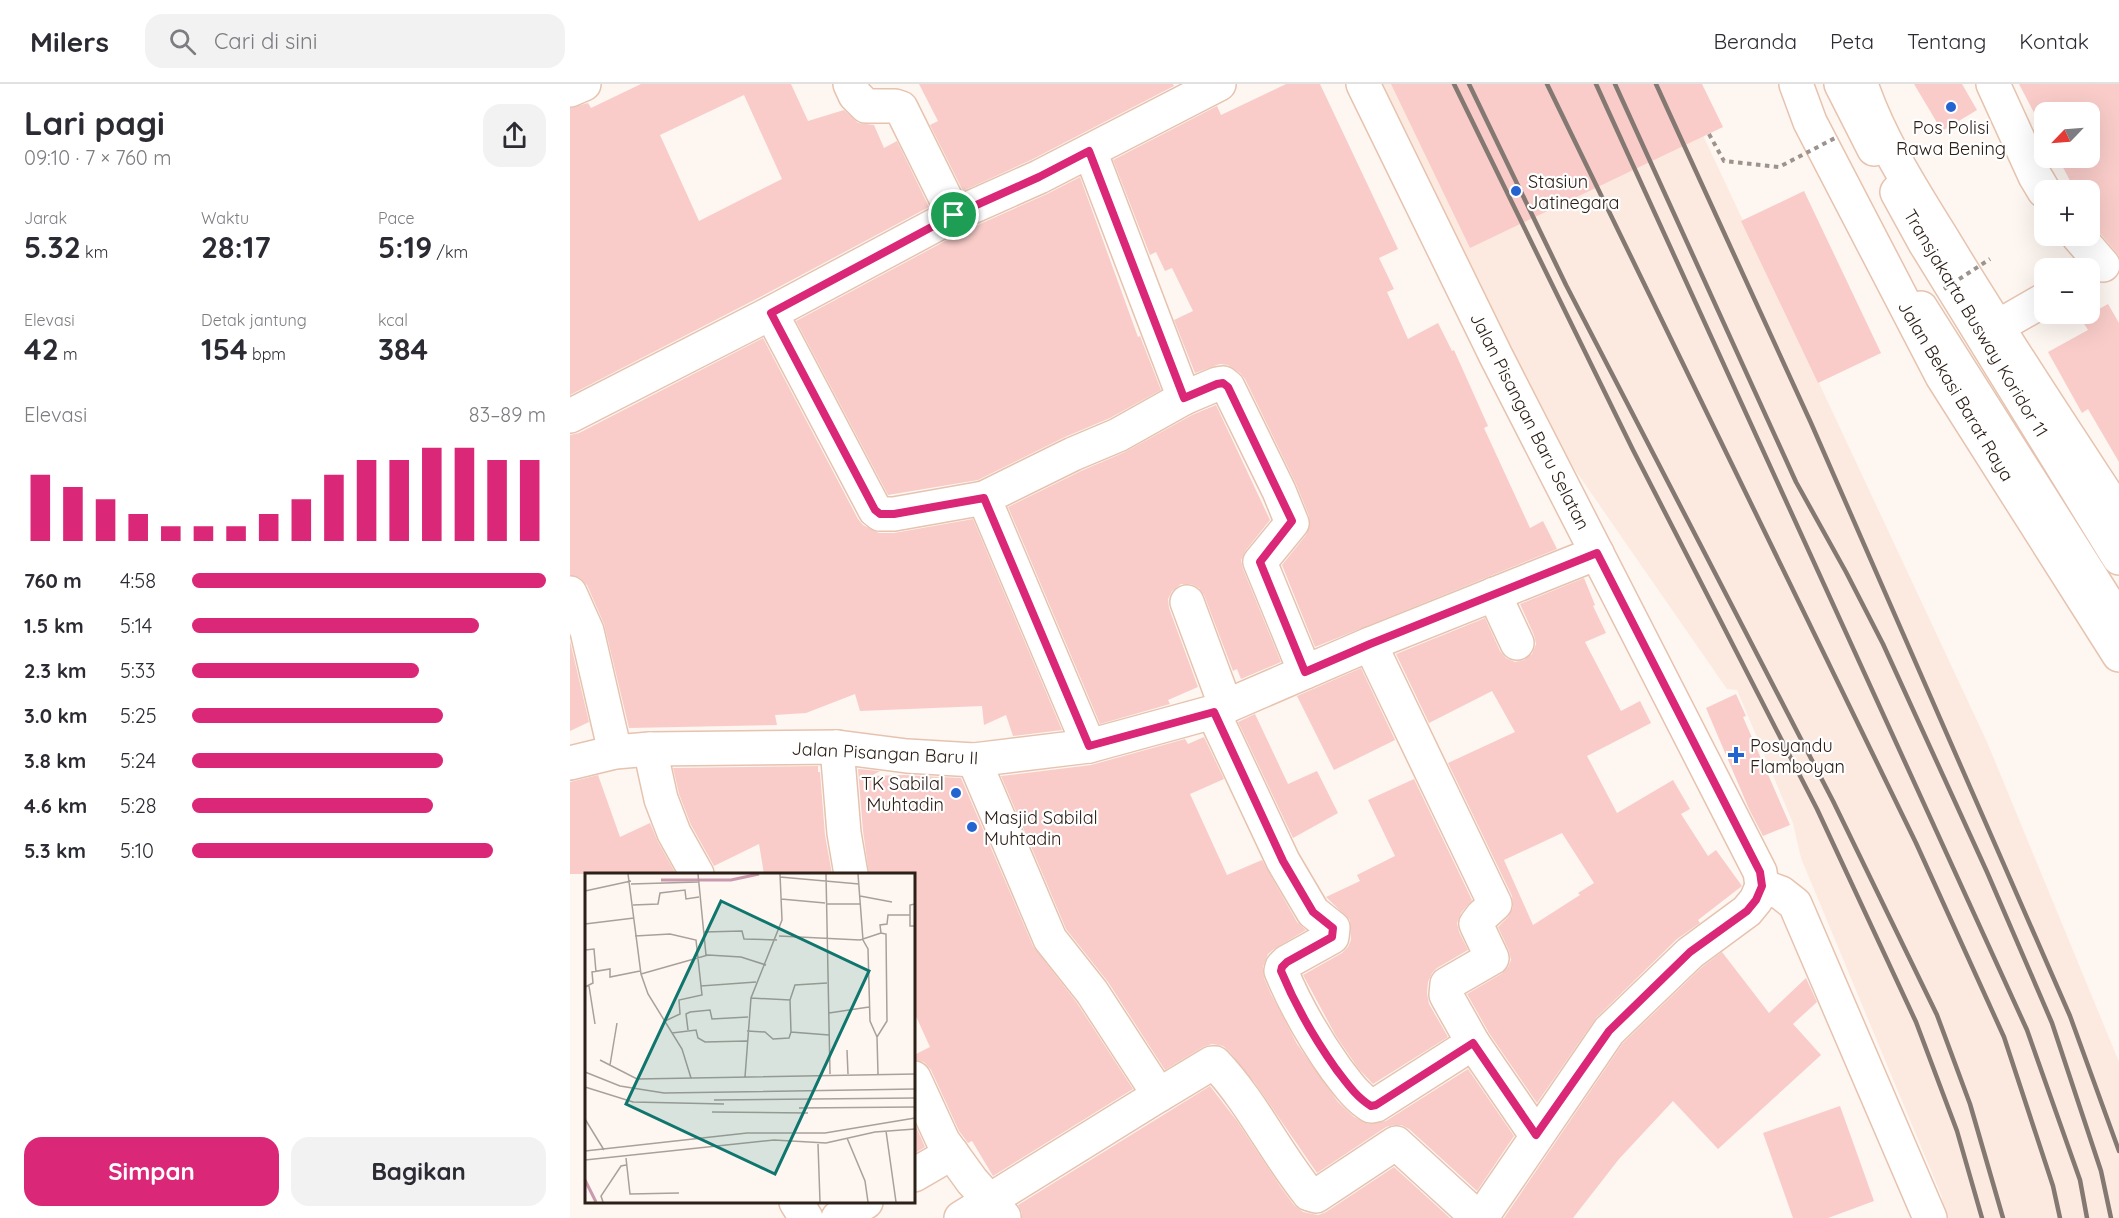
<!DOCTYPE html>
<html lang="id">
<meta charset="utf-8">
<style>
:root{--surface:#fff;--page:#f2f2f3;--text:#2b2b33;--muted:#7c7c81;--line:#e1e1e2;--accent:#db2777}
body{margin:0;font-family:Quicksand,sans-serif;background:var(--page);color:var(--text);height:100vh;display:flex;flex-direction:column;font-size:22px;white-space:nowrap}
*{box-sizing:border-box;margin:0}
p{font-size:20px;color:var(--muted)}
.icon{flex:none;width:33px;height:33px;fill:none;stroke:currentColor;stroke-width:2;stroke-linecap:round;stroke-linejoin:round}
.map{position:relative;flex:1;overflow:hidden}
.side{display:flex;flex-direction:column;background:var(--surface);width:570px}
.side>*{flex:none}
.needle{width:39px;rotate:245deg}
.fabs{position:absolute;left:1464px;top:18px;display:grid;gap:12px}
.fabs a{display:grid;place-items:center;width:66px;height:66px;border-radius:12px;background:var(--surface);box-shadow:0 6px 24px #0002;font-size:30px}
.pin{position:absolute;display:grid;place-items:center;width:51px;height:51px;color:#fff;margin:-26px;border:3px solid #fff;border-radius:50%;box-shadow:0 2px 6px #0007}
.round{display:grid;place-items:center;flex:none;width:63px;height:63px;border-radius:18px;background:var(--page)}
.summary{display:flex;align-items:center;justify-content:space-between;height:102px;padding:0 24px}
h1{font-size:33px;font-weight:700;line-height:45px}
.figures{display:grid;grid-template-columns:repeat(3,1fr);gap:9px;height:102px;padding:6px 24px}
.figures div{display:grid;align-content:center}
.figures b{font-size:30px;font-weight:700}
.figures small{font-size:16px;font-weight:400}
.figures p{font-size:16px}
.chart{height:168px;padding:12px 24px}
.chart p{display:flex;justify-content:space-between}
.chart svg{width:100%;height:108px;margin-top:6px;stroke:var(--accent);stroke-width:6}
.cta{display:flex;gap:12px;margin-top:auto;padding:12px 24px}
.cta a{flex:1;height:69px;border-radius:18px;background:var(--accent);color:#fff;font-size:24px;font-weight:700;line-height:69px;text-align:center}
.cta a+a{background:var(--page);color:var(--text)}
ul{padding:0 24px;list-style:none;font-size:20px}
li{display:grid;grid-template-columns:96px 72px 1fr;align-items:center;height:45px}
li i{height:15px;border-radius:8px;background:var(--accent)}
header{display:flex;align-items:center;gap:36px;box-sizing:border-box;height:84px;padding:0 30px;background:var(--surface);border-bottom:2px solid var(--line)}
header strong{font-size:28px}
nav{display:flex;gap:33px;margin-inline-start:auto;font-size:21px}
.search{width:420px;height:54px;background:var(--page);display:flex;align-items:center;gap:15px;box-sizing:border-box;padding:0 21px;border-radius:18px;color:var(--muted);font-size:22px}
main{display:flex;flex:1;min-height:0}
.map>svg:first-child{display:block}
</style>
<header>
<strong>Milers</strong>
<div class="search"><svg class="icon" aria-label="search" viewBox="0 0 24 24"><circle cx="10" cy="10" r="6"/><path d="M15 15l6 6"/></svg>Cari di sini</div>
<nav><a>Beranda</a><a>Peta</a><a>Tentang</a><a>Kontak</a></nav>
</header>
<main>
<section class="side">
<div class="summary"><div><h1>Lari pagi</h1><p>09:10 · 7 × 760 m</p></div><a class="round"><svg class="icon" aria-label="share" viewBox="0 0 24 24"><path d="M12 15V3M7 8l5-5 5 5M5 13v7h14v-7"/></svg></a></div>
<div class="figures">
<div><p>Jarak</p><b>5.32<small> km</small></b></div>
<div><p>Waktu</p><b>28:17</b></div>
<div><p>Pace</p><b>5:19<small> /km</small></b></div>
</div>
<div class="figures">
<div><p>Elevasi</p><b>42<small> m</small></b></div>
<div><p>Detak jantung</p><b>154<small> bpm</small></b></div>
<div><p>kcal</p><b>384</b></div>
</div>
<div class="chart"><p><span>Elevasi</span>83–89 m</p>
<svg viewBox="0 0 160 44" preserveAspectRatio="none"><path d="M5 44V17M15 44V22M25 44V27M35 44V33M45 44V38M55 44V38M65 44V38M75 44V33M85 44V27M95 44V17M105 44V11M115 44V11M125 44V6M135 44V6M145 44V11M155 44V11"/></svg>
</div>
<ul>
<li><b>760 m</b>4:58<i style="width:100%"></i></li>
<li><b>1.5 km</b>5:14<i style="width:81%"></i></li>
<li><b>2.3 km</b>5:33<i style="width:64%"></i></li>
<li><b>3.0 km</b>5:25<i style="width:71%"></i></li>
<li><b>3.8 km</b>5:24<i style="width:71%"></i></li>
<li><b>4.6 km</b>5:28<i style="width:68%"></i></li>
<li><b>5.3 km</b>5:10<i style="width:85%"></i></li>
</ul>
<div class="cta"><a>Simpan</a><a>Bagikan</a></div>
</section>
<div class="map">
<svg width="1549" height="1134" viewBox="0 0 1549 1134">
<rect width="100%" height="100%" fill="#fdf6f1"/>
<path fill="#fceae0" d="M798,0H1109L1417,658L1549,978V1134H1373L1372,1113L1231,774L1223,739L1167,606L1157,605L926,272Z"/>
<g fill="#f9ccc9" fill-rule="evenodd">
<path d="M71,0H221L238,37L274,26L288,39L304,41L314,64L327,57L359,123L192,212L0,311V24L18,19L21,24ZM174,11L212,95L129,137L90,51Z"/>
<path d="M349,0H603L604,2L461,76L393,107L360,41L368,37Z"/>
<path d="M716,0H750L828,165L809,174L824,205L817,208L838,255L868,239L882,267L884,266L918,342L914,344L960,444L973,437L987,465L745,563L712,481L736,451L740,442L739,432L726,400L675,295L670,289L658,281L650,280L625,289L604,236L623,227L602,184L595,187L586,168L580,171L543,76L647,22L651,31Z"/>
<path d="M821,0H1132L1153,43L900,164Z"/>
<path d="M1344,0H1392L1407,26L1372,47Z"/>
<path d="M1449,0H1549V172L1524,142L1520,133V106H1505L1488,74H1520V28H1474V48Z"/>
<path d="M510,93L568,253L570,252L591,306L540,334L495,353L408,396L318,411L226,237L392,148L477,110Z"/>
<path d="M1234,107L1311,269L1248,299L1171,137Z"/>
<path d="M1538,220L1549,239V378L1518,325L1512,329L1478,268L1518,246L1511,235Z"/>
<path d="M193,254L288,435L293,441L309,449H324L403,435L492,646L443,652L436,631L414,641L412,622L290,627L285,610L236,629L205,631L207,641L59,644L34,540L17,501L10,494L0,491V351L9,349Z"/>
<path d="M646,321L700,436L676,466L671,476L673,485L711,578L671,595L667,585L663,587L634,511L629,504L621,500H611L602,507L598,515L599,524L628,603L598,616L600,620L530,640L438,423L511,387L555,368L622,331Z"/>
<path d="M1014,494L1025,521L1023,522L1036,549L1015,558L1051,627L1070,617L1081,639L1017,672L1047,729L1103,696L1120,725L1111,730L1138,772L1146,766L1172,802L1128,836L1130,839L1107,855L1026,934L967,1019L919,949L897,910L931,890L938,883L941,876L939,867L928,843L938,833L943,823L942,812L878,679L945,648L922,607L859,639L826,570L915,534L930,567L936,574L945,578L954,576L962,570L966,560L964,551L950,520ZM992,749L1024,799L1008,809L1010,811L963,841L934,776Z"/>
<path d="M0,557L19,638L0,647Z"/>
<path d="M791,584L825,656L764,686L727,612Z"/>
<path d="M1166,610L1176,632L1173,633L1220,741L1193,752L1179,725L1136,624Z"/>
<path d="M685,630L718,700L747,687L768,729L723,754L668,638Z"/>
<path d="M634,653L654,695L620,710L657,791L692,776L727,838L736,846L704,865L698,870L693,883L694,894L700,908L727,960L768,1018L784,1033L798,1040L816,1037L898,985L944,1052L907,1107L839,1045L831,1041H823L816,1043L747,1089L685,999L659,967L653,962L642,960L633,963L595,986L538,898L496,845L431,692L521,681L615,655L618,660Z"/>
<path d="M248,682V688H250L255,751L262,790H194L189,760L144,782L121,741L109,710L103,684Z"/>
<path d="M288,685L310,687L301,692L334,691L391,694L463,862L507,919L563,1005L423,1092L402,1057L398,1059L389,1047L361,986L354,978L344,976V971L360,963L344,928V790H299L293,747Z"/>
<path d="M28,691L50,753L80,739L88,758L106,790H0V698Z"/>
<path d="M844,695L902,816L891,829L887,839L889,848L898,866L867,884L862,889L858,898L857,909L859,920L878,953L803,1000L788,984L766,952L733,891L772,869L778,863L781,856L780,836L756,813L790,797L787,791L825,772L798,716Z"/>
<path d="M1152,868L1199,929L1236,894L1247,918L1223,940L1251,971L1148,1065L1103,1017L1049,1075L1003,1134H934L1053,959L1132,883Z"/>
<path d="M640,1002L667,1037L712,1105L724,1121L733,1128L748,1131L756,1128L824,1083L880,1134H452V1129L448,1121Z"/>
<path d="M1270,1022L1304,1117L1258,1134H1223L1193,1049Z"/>
<path d="M344,1038L355,1063L344,1070Z"/>
</g>
<g fill="none" stroke-linecap="round" stroke-linejoin="round">
<g stroke="#e6c3af" stroke-width="36">
<g id="minor">
<path d="M280,0L285,11L296,22H325L331,24L384,131"/>
<path d="M793,0L926,272L1190,788L1192,802"/>
<path d="M1271,0L1304,65"/>
<path d="M1423,0L1465,92L1474,107"/>
<path d="M0,6L14,0"/>
<path d="M1327,108L1355,159L1549,474"/>
<path d="M1508,152L1533,181"/>
<path d="M1351,224L1549,537"/>
<path d="M201,229L305,426L310,430H324L414,414L519,662"/>
<path d="M1427,243L1474,216"/>
<path d="M614,314L647,300L653,299L658,303L709,407L722,439L690,478L735,588"/>
<path d="M0,332L201,229L384,131L469,93L649,0"/>
<path d="M414,414L503,370L548,351L614,314L520,67"/>
<path d="M0,509L17,547L45,668"/>
<path d="M924,510L947,559"/>
<path d="M617,518L656,623"/>
<path d="M800,560L925,820L912,832L906,840L922,874L877,900L876,911L903,959L966,1051"/>
<path d="M643,628L713,777L743,828L763,844L762,853L717,878L712,883L711,887C726,923 744,954 766,985C776,998 786,1013 801,1022L806,1021L903,959"/>
<path d="M267,663L274,749L281,790"/>
<path d="M80,665L91,715L104,749L127,790"/>
<path d="M0,679L45,668L80,665L267,663L337,672L404,676L519,662L643,628L800,560L1027,469"/>
<path d="M1192,802L1211,809L1225,820L1360,1134"/>
<path d="M344,994L373,1057L402,1097L434,1133"/>
<path d="M589,1011L642,979H645C682,1018 705,1068 739,1110L746,1112L826,1059L908,1134"/>
<path d="M344,1091L382,1069"/>
<path d="M226,1118L236,1134"/>
<path d="M268,1134L296,1118"/>
<path d="M391,1134L589,1011L522,908L480,855L404,676"/>
<path d="M911,1134L1039,947L1120,869L1177,827L1186,816L1192,802"/>
</g>
</g>
<g stroke="#e6c3af" stroke-width="36">
<g id="major">
<path d="M1226,0L1240,38L1372,292L1549,571"/>
<path d="M1291,0C1310,56 1343,107 1374,157C1430,250 1490,340 1549,430"/>
</g>
</g>
<use href="#minor" stroke="#fff" stroke-width="33"/>
<use href="#major" stroke="#fff" stroke-width="33"/>
<g stroke="#847972" stroke-width="4.5">
<path d="M884,0L1063,366L1247,725L1346,938L1387,1047L1412,1134"/>
<path d="M899,0L996,201L1263,717L1367,931L1400,1020L1433,1134"/>
<path d="M977,0L1346,759L1434,953L1483,1102L1490,1134"/>
<path d="M1026,0L1457,946L1510,1096L1517,1134"/>
<path d="M1045,0L1226,398L1276,488L1313,560L1417,788L1482,939L1531,1087L1541,1134"/>
<path d="M1086,0L1241,339L1500,932L1549,1067"/>
</g>
<g stroke="#9d938c" stroke-width="4" stroke-dasharray="4.5 4.5" stroke-linecap="butt">
<path d="M1139,50L1154,77L1209,83L1267,53"/>
<path d="M1374,205L1420,175"/>
</g>
</g>
<g fill="none" stroke-linecap="round" stroke-linejoin="round">
<g stroke="#fff" stroke-width="12">
<path id="route" d="M519,67L614,314L647,300L653,299L658,303L722,437L690,478L735,588L800,560L1027,469L1190,788L1192,802L1186,816L1177,827L1120,868L1039,947L966,1051L903,959L806,1021L801,1022C786,1013 776,998 766,985C744,954 726,923 711,887L712,883L717,878L762,853L763,844L743,828L713,777L644,628L519,662L414,414L324,430H310L305,426L201,229L384,131L469,93Z"/>
</g>
<use href="#route" stroke="#db2777" stroke-width="8"/>
</g>
<g fill="#2464d1" stroke="#fff" stroke-width="2">
<circle cx="1381" cy="23" r="6"/>
<circle cx="946" cy="107" r="6"/>
<path d="M1163 662h6v6h6v6h-6v6h-6v-6h-6v-6h6z"/>
<circle cx="386" cy="709" r="6"/>
<circle cx="402" cy="743" r="6"/>
</g>
<g text-anchor="middle" dominant-baseline="central" stroke-width="4.5" stroke-linejoin="round" paint-order="stroke">
<g font-size="18" fill="#2d2018" stroke="#fff" text-anchor="start">
<text x="1381" y="43" text-anchor="middle">Pos Polisi<tspan x="1381" dy="21">Rawa Bening</tspan></text>
<text x="958" y="97">Stasiun<tspan x="958" dy="21">Jatinegara</tspan></text>
<text x="1180" y="661">Posyandu<tspan x="1180" dy="21">Flamboyan</tspan></text>
<text x="374" y="699" text-anchor="end">TK Sabilal<tspan x="374" dy="21">Muhtadin</tspan></text>
<text x="414" y="733">Masjid Sabilal<tspan x="414" dy="21">Muhtadin</tspan></text>
</g>
<g font-size="18" fill="#2d2018" stroke="#fff">
<text transform="translate(1406 239) rotate(59)">Transjakarta Busway Koridor 11</text>
<text transform="translate(1386 307) rotate(59)">Jalan Bekasi Barat Raya</text>
<text transform="translate(960 337) rotate(63)">Jalan Pisangan Baru Selatan</text>
<text transform="translate(315 669) rotate(3)">Jalan Pisangan Baru II</text>
</g>
</g>
<g transform="translate(15 789)">
<rect width="330" height="330" fill="#fdf6f1"/>
<path fill="none" stroke="#ca99ad" stroke-width="3" d="M76,7H146L174,1M0,307L11,329"/>
<path fill="none" stroke="#aaa09a" stroke-width="1.5" d="M43,1L56,101L63,121L97,176L106,205M113,1L121,82M241,1L245,201M273,1L278,67L283,76L285,148L292,164L293,201M195,4L274,11M46,11L113,9M0,18L46,8M275,23L307,29M196,26L240,30M242,31H276M330,31L325,32V53H330M48,32L73,31L75,20L100,17L101,26L114,24M0,51L49,45M119,59L157,58L159,66L192,67M50,63L85,61L111,67L116,113L171,109M194,63L275,67L296,60M0,77L9,76L11,99M56,101L123,82L156,84L181,92M4,113L10,151M0,114L8,110L7,99L25,96V104L55,98M166,125L205,127L210,112L242,110M205,127L206,159L244,162M244,140L284,134M80,148L95,141L94,127L117,122L116,113M330,154V176M103,157L101,141L105,139L125,137L127,146L163,144M162,158L180,159L188,166L204,165L206,159M87,160L111,157L113,165L120,169L162,168M292,164L302,148L301,61L296,60L295,52L302,51L303,42H325M262,177L263,201M15,187L52,206L330,201M25,192L32,150M0,199L35,213L79,220L330,216M160,204L166,125L197,47L195,1M0,214L48,229L139,231M129,227L330,225M214,235L330,234M127,239L223,240M0,246L19,277M301,258L311,329M262,265L280,308L283,329M233,271L235,329M0,278L162,260H240L330,245M41,285L45,321L94,320M0,287L189,267L241,270L290,259L330,256M18,329L16,323L36,293L41,292"/>
<path fill="#0f766e" fill-opacity="0.15" stroke="#0f766e" stroke-width="3" d="M136,28L284,98L190,301L41,231Z"/>
<rect width="330" height="330" fill="none" stroke="#2d2018" stroke-width="3"/>
</g>
</svg>
<div class="fabs">
<a><svg class="needle" viewBox="-14 -14 28 28"><path d="M0-13l5 13h-10z" fill="#e53935"/><path d="M0 13l5-13h-10z" fill="#7c7c81"/></svg></a>
<a>+</a>
<a>−</a>
</div>
<div class="pin" style="left:384px;top:131px;background:#1e9e55"><svg class="icon" aria-label="arrive" viewBox="0 0 24 24"><path d="M6 21V4h12l-3 4 3 4H6"/></svg></div>
</div>
</main>
